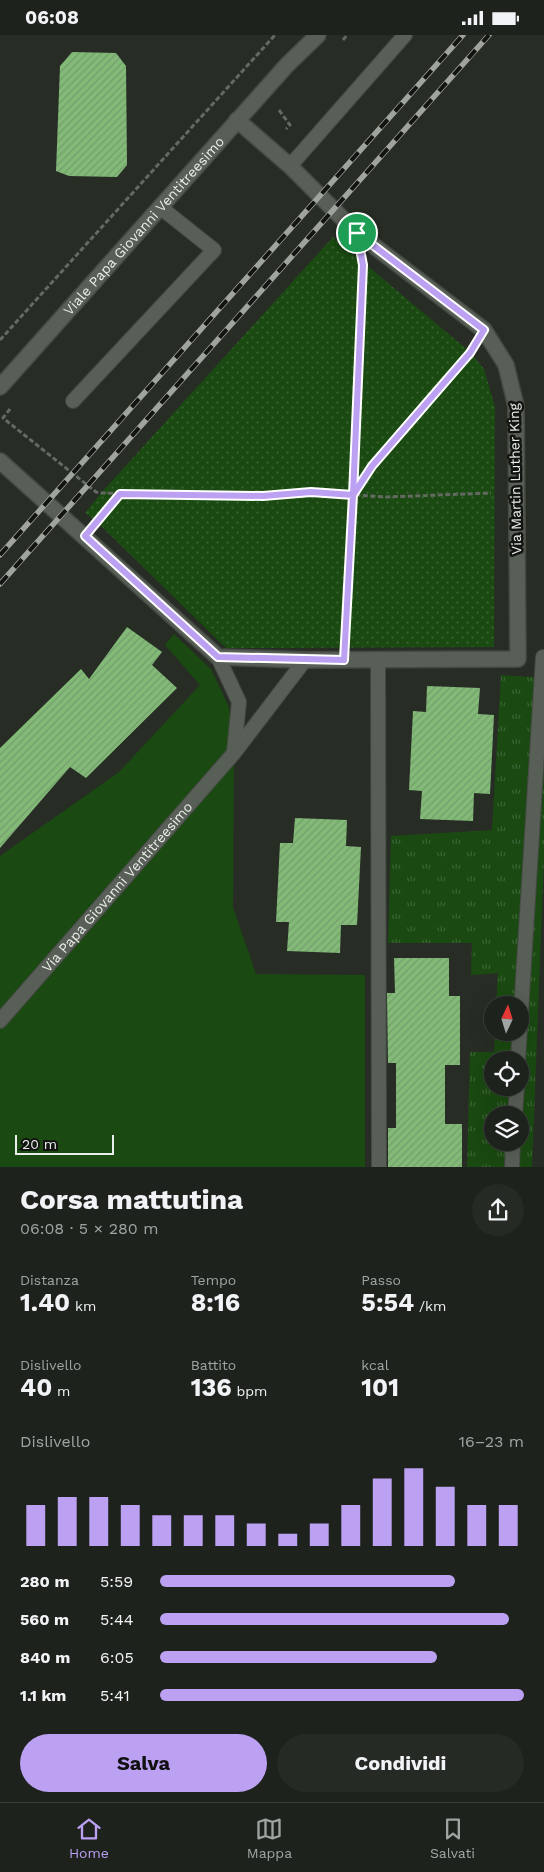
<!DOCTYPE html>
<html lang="it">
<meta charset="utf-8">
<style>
:root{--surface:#1d221c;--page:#252a25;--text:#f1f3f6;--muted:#a0a4a3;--line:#3b3f3b;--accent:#bca0f2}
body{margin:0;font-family:"Work Sans",sans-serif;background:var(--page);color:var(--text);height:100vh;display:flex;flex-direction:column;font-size:19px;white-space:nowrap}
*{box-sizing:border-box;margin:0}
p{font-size:16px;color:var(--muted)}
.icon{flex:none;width:28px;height:28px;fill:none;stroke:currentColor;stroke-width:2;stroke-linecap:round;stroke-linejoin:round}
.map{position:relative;height:1132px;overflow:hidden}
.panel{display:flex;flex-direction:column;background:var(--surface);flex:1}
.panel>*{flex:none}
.needle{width:32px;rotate:4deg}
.tools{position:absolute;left:484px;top:961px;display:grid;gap:10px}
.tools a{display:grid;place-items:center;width:45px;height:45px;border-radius:50%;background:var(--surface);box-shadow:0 5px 20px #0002,0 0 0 1px var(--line);font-size:25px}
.scale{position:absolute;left:15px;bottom:12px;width:99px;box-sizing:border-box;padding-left:5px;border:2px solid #eaeee9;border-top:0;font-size:14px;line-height:18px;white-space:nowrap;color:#eaeee9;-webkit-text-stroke:4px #121411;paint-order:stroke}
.pin{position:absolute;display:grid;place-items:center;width:42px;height:42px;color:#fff;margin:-21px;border:2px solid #fff;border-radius:50%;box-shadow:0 1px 5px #0007}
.round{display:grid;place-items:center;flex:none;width:52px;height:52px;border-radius:26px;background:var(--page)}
.head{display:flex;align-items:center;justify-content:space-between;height:85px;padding:0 20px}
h1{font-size:28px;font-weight:700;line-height:38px}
.figures{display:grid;grid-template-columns:repeat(3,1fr);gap:8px;height:85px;padding:5px 20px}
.figures div{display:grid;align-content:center}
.figures b{font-size:25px;font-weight:700}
.figures small{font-size:14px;font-weight:400}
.figures p{font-size:14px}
.chart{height:140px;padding:10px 20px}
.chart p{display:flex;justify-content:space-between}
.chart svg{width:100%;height:90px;margin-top:5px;stroke:var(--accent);stroke-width:6}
.action{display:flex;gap:10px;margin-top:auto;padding:10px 20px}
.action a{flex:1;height:58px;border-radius:30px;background:var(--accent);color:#111;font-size:20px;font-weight:700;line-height:58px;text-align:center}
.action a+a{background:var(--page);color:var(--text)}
ul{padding:0 20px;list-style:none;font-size:16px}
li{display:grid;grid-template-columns:80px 60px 1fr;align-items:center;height:38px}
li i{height:12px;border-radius:6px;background:var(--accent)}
.status{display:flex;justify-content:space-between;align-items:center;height:35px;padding:0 25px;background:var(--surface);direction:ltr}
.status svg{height:14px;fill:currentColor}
.dock{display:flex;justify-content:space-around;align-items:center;height:70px;border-top:1px solid var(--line);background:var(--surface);font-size:14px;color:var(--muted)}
.dock a{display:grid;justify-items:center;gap:2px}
.dock .on{color:var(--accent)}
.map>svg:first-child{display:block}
</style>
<div class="status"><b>06:08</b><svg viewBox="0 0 49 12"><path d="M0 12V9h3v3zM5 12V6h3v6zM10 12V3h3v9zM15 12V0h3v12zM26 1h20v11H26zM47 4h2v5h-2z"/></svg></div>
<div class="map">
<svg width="544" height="1132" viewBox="0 0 544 1132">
<defs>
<pattern id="grass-tufts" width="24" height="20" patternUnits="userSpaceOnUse" patternTransform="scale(1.25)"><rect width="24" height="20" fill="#1a4911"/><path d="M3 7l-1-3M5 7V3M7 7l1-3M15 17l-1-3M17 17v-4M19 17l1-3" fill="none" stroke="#3b6434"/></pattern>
<pattern id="park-dots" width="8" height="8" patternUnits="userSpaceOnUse" patternTransform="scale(1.25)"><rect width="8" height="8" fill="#1a4911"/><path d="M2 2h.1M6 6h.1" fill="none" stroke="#3b6434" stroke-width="1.8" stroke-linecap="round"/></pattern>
<pattern id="building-hatch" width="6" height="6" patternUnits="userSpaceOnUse" patternTransform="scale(1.25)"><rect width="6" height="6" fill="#83ba78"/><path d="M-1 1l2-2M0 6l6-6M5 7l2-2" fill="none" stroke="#749d6c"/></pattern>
</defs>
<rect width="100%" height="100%" fill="#272d25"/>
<path fill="url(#grass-tufts)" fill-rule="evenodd" d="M501,640L544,643V821L532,1132H467L470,1017H494L495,998H520V970H496L498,938L471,940L472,908H388L391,801L492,795ZM492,1025H520V1052H492ZM492,1080H520V1108H492Z"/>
<path fill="url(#park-dots)" d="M333,202L470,317L484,334L495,372L494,612L226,613L97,487L85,478L101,458Z"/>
<path fill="#1a4911" d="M174,599L211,634L229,672L234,718L233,872L256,939L365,940V1132H0V821L119,737L200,650L165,610Z"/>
<g fill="url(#building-hatch)">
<path d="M72,17L116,18L126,31L127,130L117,142L69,141L56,136L60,31Z"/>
<path d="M127,592L162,617L152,630L177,653L86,743L70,732L0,813V713L81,634L89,644Z"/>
<path d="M427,651L480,653L478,679L494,680L490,759L474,758L473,786L420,784L422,756L409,755L413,676L426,677Z"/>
<path d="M295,783L347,785L346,811L361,812L357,890H341L340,918L287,916L289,887H276L280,808H293Z"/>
<path d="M394,923H449V961H460V1030H445V1089H462V1132H388V1093H396V1028H388L387,958H395Z"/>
</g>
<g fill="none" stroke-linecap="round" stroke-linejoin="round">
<g stroke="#444943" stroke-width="16">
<g id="service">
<path d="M290,131L405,0"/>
<path d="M73,366L214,215L160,172"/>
<path d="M218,622L239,667L234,717"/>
<path d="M378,624L379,1132"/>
<path id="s1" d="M0,986L234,718L305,625"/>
<path d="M518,1025L543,622"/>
<path d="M515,1080L517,1052"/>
<path d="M512,1132L513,1108"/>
</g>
</g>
<g stroke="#444943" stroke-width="18">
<g id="minor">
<path id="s2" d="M0,352L287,30L318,0"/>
<path d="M0,426L218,622L305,625L518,624L516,371L506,330L484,295L357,198L290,131L237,85"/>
</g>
</g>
<g stroke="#646962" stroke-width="3" stroke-dasharray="5 2.5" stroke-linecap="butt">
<path d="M343,5L347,0"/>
<path d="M279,75L290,90L286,94"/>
<path d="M0,305L275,0"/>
<path d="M10,374L3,383L96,457L101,458L263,461L311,457L387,462L491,458"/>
<path d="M354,459L372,431L469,319"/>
<path d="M100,484L120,460"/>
<path d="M345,602L355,424L362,233"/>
</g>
<use href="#service" stroke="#585f56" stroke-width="14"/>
<use href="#minor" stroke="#585f56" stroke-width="15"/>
<g stroke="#9fa49d" stroke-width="5.5">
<g id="rail">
<path d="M0,520L463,0"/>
<path d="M0,549L489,0"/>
</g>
</g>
<use href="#rail" stroke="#121411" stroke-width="4" stroke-dasharray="11" stroke-linecap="butt"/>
</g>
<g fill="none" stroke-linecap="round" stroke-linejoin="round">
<g stroke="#fff" stroke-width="10">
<path id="route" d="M357,198L363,230L353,460L311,457L263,461L120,459L85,501L218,622L344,625L353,460L372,431L470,318L484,295L357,198"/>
</g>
<use href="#route" stroke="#bca0f2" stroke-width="6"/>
</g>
<g text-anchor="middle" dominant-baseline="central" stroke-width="5" stroke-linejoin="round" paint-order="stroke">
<g font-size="14" fill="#eaeee9" stroke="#121411">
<text stroke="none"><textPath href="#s2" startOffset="216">Viale Papa Giovanni Ventitreesimo</textPath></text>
<text transform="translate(515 444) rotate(-91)">Via Martin Luther King</text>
<text stroke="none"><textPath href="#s1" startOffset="178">Via Papa Giovanni Ventitreesimo</textPath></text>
</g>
</g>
</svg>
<div class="tools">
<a><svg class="needle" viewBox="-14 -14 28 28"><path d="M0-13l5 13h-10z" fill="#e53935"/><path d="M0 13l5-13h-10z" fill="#a0a4a3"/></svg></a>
<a><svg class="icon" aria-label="locate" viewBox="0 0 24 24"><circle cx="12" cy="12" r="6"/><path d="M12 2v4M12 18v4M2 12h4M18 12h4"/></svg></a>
<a><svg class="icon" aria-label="layers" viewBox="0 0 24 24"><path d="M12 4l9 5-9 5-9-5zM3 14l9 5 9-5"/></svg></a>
</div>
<div class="scale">20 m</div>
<div class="pin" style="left:357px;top:198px;background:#1e9e55"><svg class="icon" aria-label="arrive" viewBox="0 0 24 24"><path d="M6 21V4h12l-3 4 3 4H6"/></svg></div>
</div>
<section class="panel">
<div class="head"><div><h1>Corsa mattutina</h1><p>06:08 · 5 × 280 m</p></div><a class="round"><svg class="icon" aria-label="share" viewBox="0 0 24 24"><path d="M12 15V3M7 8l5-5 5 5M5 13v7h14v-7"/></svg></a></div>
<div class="figures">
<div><p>Distanza</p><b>1.40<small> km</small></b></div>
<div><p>Tempo</p><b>8:16</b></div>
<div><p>Passo</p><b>5:54<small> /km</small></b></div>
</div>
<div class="figures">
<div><p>Dislivello</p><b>40<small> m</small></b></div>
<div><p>Battito</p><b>136<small> bpm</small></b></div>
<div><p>kcal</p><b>101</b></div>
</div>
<div class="chart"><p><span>Dislivello</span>16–23 m</p>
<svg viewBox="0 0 160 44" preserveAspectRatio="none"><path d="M5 44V24M15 44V20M25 44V20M35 44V24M45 44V29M55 44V29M65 44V29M75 44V33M85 44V38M95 44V33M105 44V24M115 44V11M125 44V6M135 44V15M145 44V24M155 44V24"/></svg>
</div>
<ul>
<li><b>280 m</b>5:59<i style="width:81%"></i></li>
<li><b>560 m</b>5:44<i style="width:96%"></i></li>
<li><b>840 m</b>6:05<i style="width:76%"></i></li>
<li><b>1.1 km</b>5:41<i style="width:100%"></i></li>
</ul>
<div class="action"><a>Salva</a><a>Condividi</a></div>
</section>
<nav class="dock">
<a class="on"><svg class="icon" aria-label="home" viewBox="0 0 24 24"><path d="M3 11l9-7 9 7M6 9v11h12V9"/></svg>Home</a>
<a><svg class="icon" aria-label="map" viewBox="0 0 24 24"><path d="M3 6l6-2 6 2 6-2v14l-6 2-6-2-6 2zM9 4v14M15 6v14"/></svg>Mappa</a>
<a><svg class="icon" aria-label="saved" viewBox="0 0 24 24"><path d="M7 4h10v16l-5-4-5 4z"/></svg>Salvati</a>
</nav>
